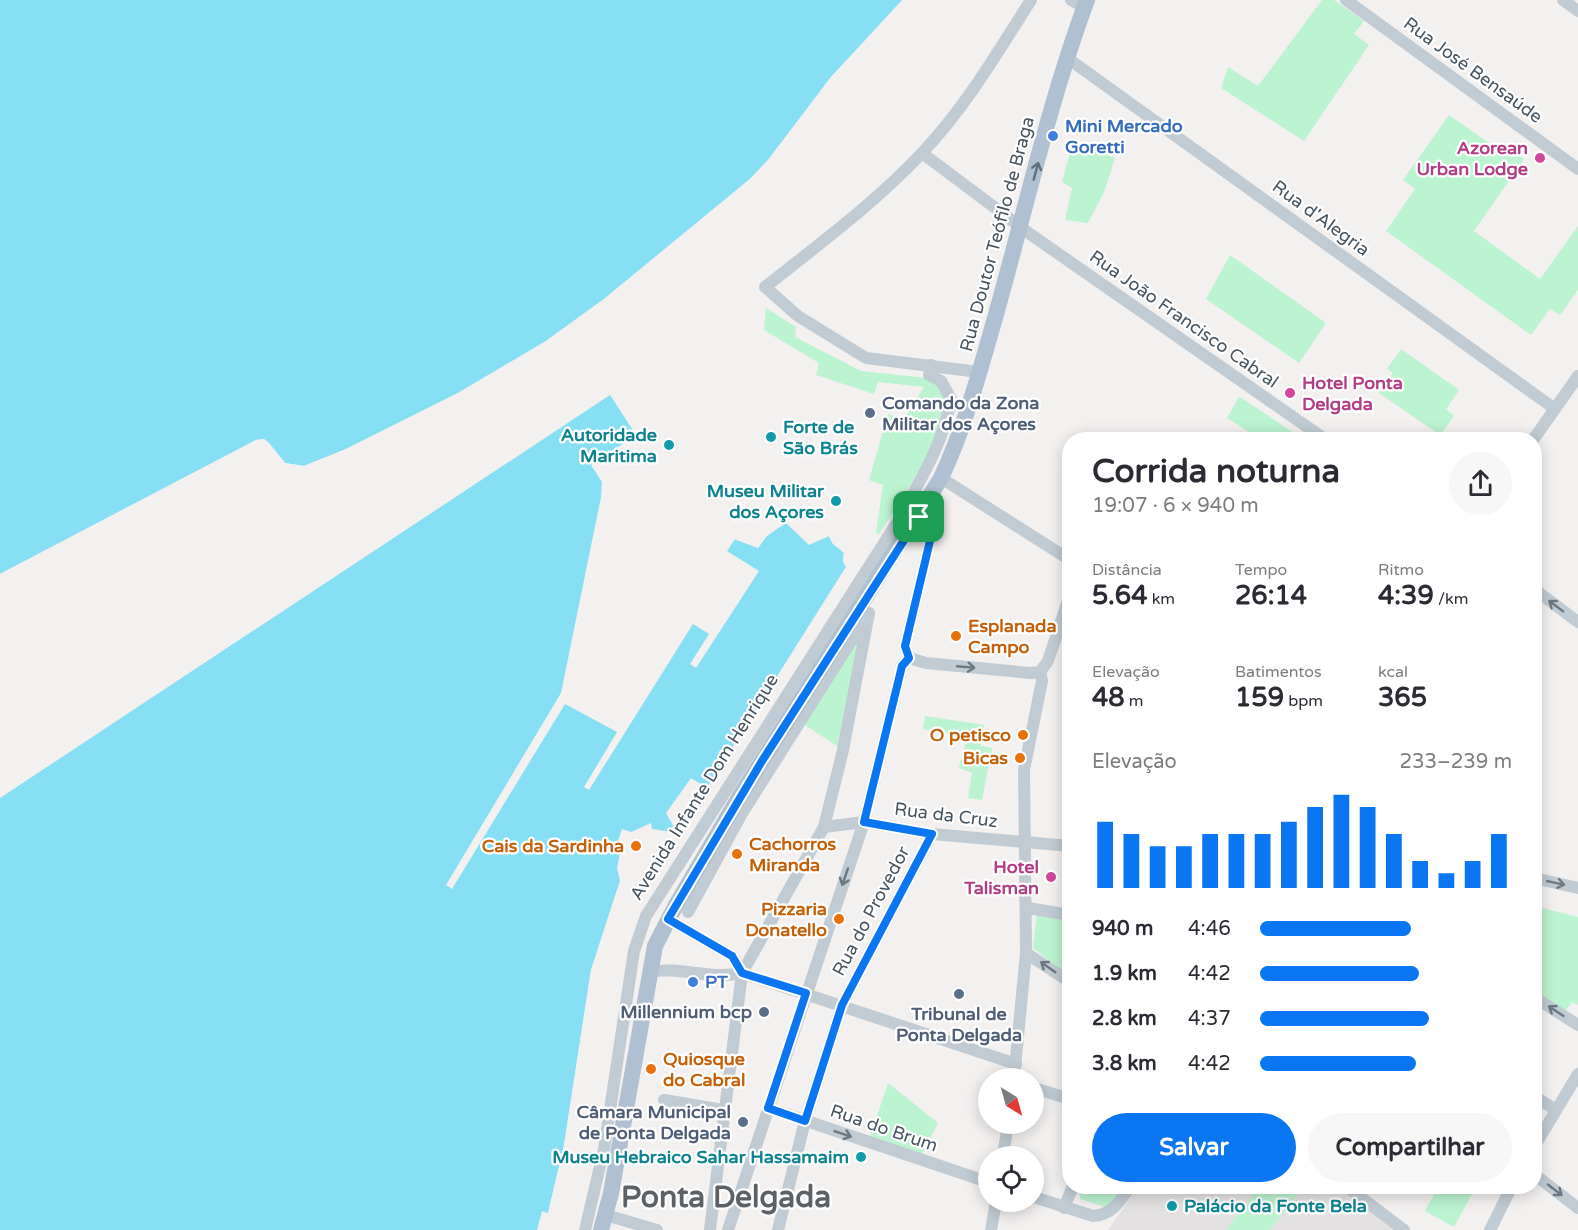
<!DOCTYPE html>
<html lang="pt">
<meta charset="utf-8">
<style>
:root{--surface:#fff;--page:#f7f7f7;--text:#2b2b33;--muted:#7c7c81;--accent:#0b76f2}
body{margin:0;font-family:"Varela Round",sans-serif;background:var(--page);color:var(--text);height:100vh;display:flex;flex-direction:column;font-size:22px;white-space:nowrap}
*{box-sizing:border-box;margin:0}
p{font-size:20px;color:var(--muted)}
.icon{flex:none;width:33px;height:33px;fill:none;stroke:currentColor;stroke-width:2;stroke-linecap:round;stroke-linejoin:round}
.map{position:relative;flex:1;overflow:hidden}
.drawer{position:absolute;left:1062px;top:432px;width:480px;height:762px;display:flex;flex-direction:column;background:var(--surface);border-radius:24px;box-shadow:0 3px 15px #0003}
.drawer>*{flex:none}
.needle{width:39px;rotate:143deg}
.controls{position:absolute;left:978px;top:1068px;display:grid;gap:12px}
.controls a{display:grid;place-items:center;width:66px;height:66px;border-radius:50%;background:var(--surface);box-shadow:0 3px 15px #0003;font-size:30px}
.pin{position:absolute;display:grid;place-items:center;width:51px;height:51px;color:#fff;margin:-26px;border-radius:12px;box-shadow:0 3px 9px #0006}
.round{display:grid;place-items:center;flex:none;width:63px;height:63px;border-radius:32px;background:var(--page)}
.overview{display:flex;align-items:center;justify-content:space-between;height:102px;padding:0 30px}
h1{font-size:33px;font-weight:700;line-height:45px}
.figures{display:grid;grid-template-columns:repeat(3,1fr);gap:9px;height:102px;padding:6px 30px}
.figures div{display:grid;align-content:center}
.figures b{font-size:26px;font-weight:700}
.figures small{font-size:16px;font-weight:400}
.figures p{font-size:16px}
.chart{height:168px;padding:12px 30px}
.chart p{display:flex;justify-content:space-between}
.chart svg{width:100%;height:108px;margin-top:6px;stroke:var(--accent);stroke-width:6}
.action{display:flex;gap:12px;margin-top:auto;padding:12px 30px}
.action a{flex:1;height:69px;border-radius:36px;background:var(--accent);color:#fff;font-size:24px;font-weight:700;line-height:69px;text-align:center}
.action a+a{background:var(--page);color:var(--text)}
ul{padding:0 30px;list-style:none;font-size:20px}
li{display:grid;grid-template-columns:96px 72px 1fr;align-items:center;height:45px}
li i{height:15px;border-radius:8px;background:var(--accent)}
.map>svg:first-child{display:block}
</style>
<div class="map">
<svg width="1578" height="1230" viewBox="0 0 1578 1230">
<rect width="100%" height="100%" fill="#f3f0f0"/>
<path fill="#e4e1e2" d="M1139,1186L1342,1187L1400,1230H1108Z"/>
<g fill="#bcf3d0">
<path d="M1322,0H1334L1364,21L1354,34L1369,45L1304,141L1221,88L1228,67L1258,86Z"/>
<path d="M1449,115L1499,150L1503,144L1524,159L1474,231L1540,279L1578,226V290L1560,315L1550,309L1531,335L1386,231L1415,189L1403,180Z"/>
<path d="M1073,142L1115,158L1105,190L1088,223L1065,220L1072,188L1062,182Z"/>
<path d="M1230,255L1326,323L1299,363L1206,299Z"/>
<path d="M766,308L796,327L795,337L861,371L927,378L934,380L945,396C942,440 903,498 879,534L876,533L883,485L869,480L888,414L904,419L924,387L878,382L874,394L816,375L819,363L764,330Z"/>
<path d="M1401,349L1459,390L1446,409L1454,416L1440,435L1379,393L1393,373L1387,369Z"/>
<path d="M1239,397H1240L1303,439H1260L1227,418Z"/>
<path d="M860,636L840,748L802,723Z"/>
<path d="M925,716L984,725L981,746L992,748L982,800L968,798L972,773L959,768L967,737L923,729Z"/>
<path d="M1534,906L1578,917V1005L1572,1002L1565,1012L1535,991V977L1539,971L1535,967Z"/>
<path d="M1037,914L1069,920V976L1033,948Z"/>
<path d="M888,1083L938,1123L922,1155L870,1137Z"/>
<path d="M1079,1187H1123L1108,1208L1080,1199Z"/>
<path d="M1259,1187H1303L1270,1230H1226Z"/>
<path d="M1438,1187H1458L1472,1194L1454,1227L1425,1211Z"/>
</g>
<g fill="#86dff3">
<path d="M0,0H902L831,77L768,160L750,179L604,299L546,341L458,393L346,449L304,466L285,463L269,443L264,439L256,440L0,574Z"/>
<path d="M610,395L636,435L591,465L602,482L601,497L561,693L446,885L452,889L565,704L617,732L584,787L589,790L693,624L709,634L690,664L696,668L759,571L727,551L734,539L758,548L766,537L786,522L809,544L829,536L833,544L844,553L843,561L846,567L707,788L691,778L666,813L674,827L672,832L652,829L651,823L631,832L622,829L616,847L621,849L617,868L620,881L591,970L564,1145L548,1213L542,1211L537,1230H0V798Z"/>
</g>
<g fill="#f3f0f0">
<path d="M903,0L905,2L834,79L771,162L752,181L606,301L548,344L460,396L347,452L305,469L295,470L284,465L267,445L257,442L0,577V574L256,440L264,439L269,443L285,463L304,466L346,449L458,393L546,341L604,299L750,179L768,160L831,77Z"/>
<path d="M786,519L810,541L831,533L835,542L847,551L846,560L849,567L710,789L707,788L846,567L843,561L844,552L833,544L829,536L809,545L786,523L766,536L758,548L735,539L727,551L725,549L734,536L757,544L764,534Z"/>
<path d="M620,881L623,884L594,971L567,1146L551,1214L548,1213L564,1145L591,970Z"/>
</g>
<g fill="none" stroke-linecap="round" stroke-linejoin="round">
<g stroke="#c0cbd3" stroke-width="12">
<path d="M1071,0L1084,7"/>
<path d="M1346,0L1578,169"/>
<path d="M1563,0L1578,11"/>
<path d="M1066,57L1555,409"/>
<path d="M922,153L1030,234L1326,440"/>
<path d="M979,372L866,358L798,316L765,287C818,245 875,203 922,153C965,108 997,53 1031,0"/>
<path d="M1533,440L1578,376"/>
<path d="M941,478L1070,560"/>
<path d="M919,517L931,512L935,520L905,646L909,658L926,663L1030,673L1040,672L1048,661L1070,594"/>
<path d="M1534,589L1578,622"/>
<path d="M824,827L864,822L932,834L1070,846"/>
<path d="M1534,878L1578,888"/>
<path d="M1028,908L1070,915"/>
<path d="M688,912L741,815L865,619"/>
<path d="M668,919L732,956L742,973"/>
<path d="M1026,953L1070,982"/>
<path d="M650,972C681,966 708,980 742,973L1016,1064"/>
<path d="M1534,997L1578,1025"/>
<path d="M1014,1078L1026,953L1024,770L1042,681L1040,672"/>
<path d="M1034,1088L1070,1099"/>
<path d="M1534,1096L1556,1110"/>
<path d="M664,1100L723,1110"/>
<path d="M768,1108L988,1182"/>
<path d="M1534,1147L1578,1074"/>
<path d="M1003,1156L1008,1124"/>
<path d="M1534,1174L1578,1208"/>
<path d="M1346,1186L1404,1230"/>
<path d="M1034,1197L1093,1216C1112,1215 1120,1201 1131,1186"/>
<path d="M1064,1208L1073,1186"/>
<path d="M606,1215L657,1230"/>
<path d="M585,1230L604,1149L634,951L646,916L898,521C919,482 944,443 951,399L941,381L929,375L931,365"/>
<path d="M710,1230L742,973L824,827L843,750L869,613"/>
<path d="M728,1230L864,822L902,666L909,658"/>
<path d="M778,1230L805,1121L842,1005L932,834"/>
<path d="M991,1230L996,1202"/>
<path d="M1490,1230L1512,1186"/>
</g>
<path stroke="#aec0d1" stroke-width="16" d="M601,1230L611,1193L655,946L676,905L741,794L941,478C963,431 977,381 991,332C1023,221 1047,108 1087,0"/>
</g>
<defs><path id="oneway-shaft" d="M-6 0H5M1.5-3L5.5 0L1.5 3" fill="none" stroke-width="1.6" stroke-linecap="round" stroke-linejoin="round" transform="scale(1.5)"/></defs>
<use stroke="#606f7c" href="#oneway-shaft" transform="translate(1036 171) rotate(-75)"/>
<g stroke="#6b7882">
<use href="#oneway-shaft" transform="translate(1556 606) rotate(-143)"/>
<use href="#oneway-shaft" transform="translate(966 667) rotate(5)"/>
<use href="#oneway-shaft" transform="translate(845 877) rotate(109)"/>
<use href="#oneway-shaft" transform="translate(1556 883) rotate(12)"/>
<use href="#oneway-shaft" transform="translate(1048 967) rotate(-145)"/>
<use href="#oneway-shaft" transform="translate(1556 1011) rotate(-147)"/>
<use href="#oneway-shaft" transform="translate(843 1134) rotate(19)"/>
<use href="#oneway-shaft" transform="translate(1555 1190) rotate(38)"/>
</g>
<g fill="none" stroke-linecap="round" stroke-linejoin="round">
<g stroke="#fff" stroke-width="12">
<path id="route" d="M928,512L934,514L935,520L905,646L909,658L902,666L864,822L932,834L842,1005L805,1121L768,1108L806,993L742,973L732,956L668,919L762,761L919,517Z"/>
</g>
<use href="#route" stroke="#0b76f2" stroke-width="8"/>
</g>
<g fill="#3f7fe0" stroke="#fff" stroke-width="2">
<circle cx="1053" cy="136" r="6"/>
<circle cx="693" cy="982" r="6"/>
</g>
<g fill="#d1479c" stroke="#fff" stroke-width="2">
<circle cx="1540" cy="158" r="6"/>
<circle cx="1290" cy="393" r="6"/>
<circle cx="1051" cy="877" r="6"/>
</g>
<g fill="#5c6f8a" stroke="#fff" stroke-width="2">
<circle cx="870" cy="413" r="6"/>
<circle cx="959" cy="994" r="6"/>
<circle cx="764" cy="1012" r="6"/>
<circle cx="743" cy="1122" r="6"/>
</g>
<g fill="#0f9aa8" stroke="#fff" stroke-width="2">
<circle cx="771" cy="437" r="6"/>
<circle cx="669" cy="445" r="6"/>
<circle cx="836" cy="501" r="6"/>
<circle cx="861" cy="1157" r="6"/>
<circle cx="1172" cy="1206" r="6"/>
</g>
<g fill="#e8710a" stroke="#fff" stroke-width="2">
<circle cx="956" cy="636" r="6"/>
<circle cx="1023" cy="735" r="6"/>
<circle cx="1020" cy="758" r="6"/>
<circle cx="636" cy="846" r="6"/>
<circle cx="737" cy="854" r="6"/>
<circle cx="839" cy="919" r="6"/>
<circle cx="651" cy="1069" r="6"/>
</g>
<g text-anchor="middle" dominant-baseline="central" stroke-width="4.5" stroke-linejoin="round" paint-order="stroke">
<g font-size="18" fill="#46545f" stroke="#fff">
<text transform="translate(1473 70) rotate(36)">Rua José Bensaúde</text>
<text transform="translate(1321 218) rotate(36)">Rua d'Alegria</text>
<text transform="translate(997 234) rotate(-75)">Rua Doutor Teófilo de Braga</text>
<text transform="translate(1184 319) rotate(35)">Rua João Francisco Cabral</text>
<text transform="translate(704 787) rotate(-58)">Avenida Infante Dom Henrique</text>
<text transform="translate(946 815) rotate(7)">Rua da Cruz</text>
<text transform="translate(871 911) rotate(-62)">Rua do Provedor</text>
<text transform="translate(884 1128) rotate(19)">Rua do Brum</text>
</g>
<g font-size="18" font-weight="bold" fill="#366cbe" stroke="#fff" text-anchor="start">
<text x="1065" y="126">Mini Mercado<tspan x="1065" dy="21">Goretti</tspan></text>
<text x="705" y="982">PT</text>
</g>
<g font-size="18" font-weight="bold" fill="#b23c85" stroke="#fff" text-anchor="end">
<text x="1528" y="148">Azorean<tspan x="1528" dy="21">Urban Lodge</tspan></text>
<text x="1302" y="383" text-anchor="start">Hotel Ponta<tspan x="1302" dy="21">Delgada</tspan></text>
<text x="1039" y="867">Hotel<tspan x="1039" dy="21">Talisman</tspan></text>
</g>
<g font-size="18" font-weight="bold" fill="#4e5e75" stroke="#fff" text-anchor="end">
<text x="882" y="403" text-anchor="start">Comando da Zona<tspan x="882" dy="21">Militar dos Açores</tspan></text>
<text x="752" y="1012">Millennium bcp</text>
<text x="959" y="1014" text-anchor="middle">Tribunal de<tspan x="959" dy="21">Ponta Delgada</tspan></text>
<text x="731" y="1112">Câmara Municipal<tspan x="731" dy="21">de Ponta Delgada</tspan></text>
</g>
<g font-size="18" font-weight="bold" fill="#0d838f" stroke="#fff" text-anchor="end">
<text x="783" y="427" text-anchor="start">Forte de<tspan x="783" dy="21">São Brás</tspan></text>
<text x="657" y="435">Autoridade<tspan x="657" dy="21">Maritima</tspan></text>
<text x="824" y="491">Museu Militar<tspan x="824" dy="21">dos Açores</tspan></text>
<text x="849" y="1157">Museu Hebraico Sahar Hassamaim</text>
<text x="1184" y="1206" text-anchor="start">Palácio da Fonte Bela</text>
</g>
<g font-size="18" font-weight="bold" fill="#c56008" stroke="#fff" text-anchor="end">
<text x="968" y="626" text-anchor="start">Esplanada<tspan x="968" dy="21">Campo</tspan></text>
<text x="1011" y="735">O petisco</text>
<text x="1008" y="758">Bicas</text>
<text x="749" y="844" text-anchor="start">Cachorros<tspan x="749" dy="21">Miranda</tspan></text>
<text x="624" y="846">Cais da Sardinha</text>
<text x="827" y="909">Pizzaria<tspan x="827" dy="21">Donatello</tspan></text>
<text x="663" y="1059" text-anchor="start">Quiosque<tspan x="663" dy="21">do Cabral</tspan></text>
</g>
<g font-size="30" font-weight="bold" fill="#5c6166" stroke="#fff">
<text x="726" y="1197">Ponta Delgada</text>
</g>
</g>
</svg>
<div class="controls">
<a><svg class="needle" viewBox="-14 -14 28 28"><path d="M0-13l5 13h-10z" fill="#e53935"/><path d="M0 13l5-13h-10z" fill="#7c7c81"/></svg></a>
<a><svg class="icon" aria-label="locate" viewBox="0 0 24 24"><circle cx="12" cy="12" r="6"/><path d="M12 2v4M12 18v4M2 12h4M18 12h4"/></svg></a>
</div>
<div class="pin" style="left:919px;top:517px;background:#1e9e55"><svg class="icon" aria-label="arrive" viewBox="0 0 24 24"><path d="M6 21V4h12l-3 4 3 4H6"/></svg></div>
<section class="drawer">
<div class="overview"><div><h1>Corrida noturna</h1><p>19:07 · 6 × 940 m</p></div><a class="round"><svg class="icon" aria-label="share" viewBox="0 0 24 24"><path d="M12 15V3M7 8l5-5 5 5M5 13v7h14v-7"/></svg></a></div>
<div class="figures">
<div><p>Distância</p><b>5.64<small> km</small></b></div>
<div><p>Tempo</p><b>26:14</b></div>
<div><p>Ritmo</p><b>4:39<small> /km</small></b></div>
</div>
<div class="figures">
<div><p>Elevação</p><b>48<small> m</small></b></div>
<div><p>Batimentos</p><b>159<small> bpm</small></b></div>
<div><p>kcal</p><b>365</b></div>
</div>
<div class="chart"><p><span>Elevação</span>233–239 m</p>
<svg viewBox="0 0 160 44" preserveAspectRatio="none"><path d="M5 44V17M15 44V22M25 44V27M35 44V27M45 44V22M55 44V22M65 44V22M75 44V17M85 44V11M95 44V6M105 44V11M115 44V22M125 44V33M135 44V38M145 44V33M155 44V22"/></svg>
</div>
<ul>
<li><b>940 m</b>4:46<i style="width:60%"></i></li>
<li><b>1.9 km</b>4:42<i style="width:63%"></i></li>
<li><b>2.8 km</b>4:37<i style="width:67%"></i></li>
<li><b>3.8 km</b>4:42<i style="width:62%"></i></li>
</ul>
<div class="action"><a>Salvar</a><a>Compartilhar</a></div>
</section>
</div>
